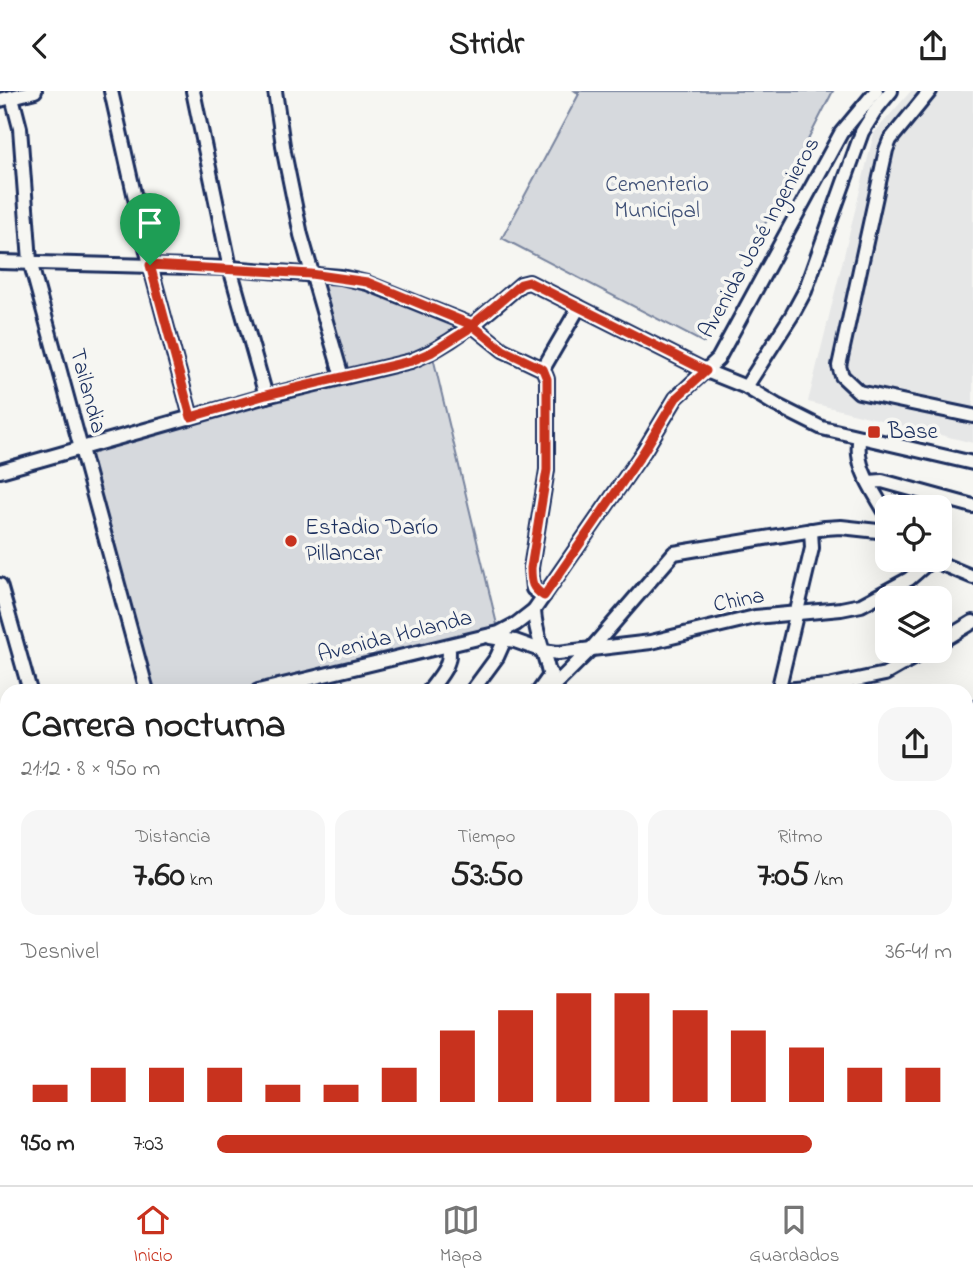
<!DOCTYPE html>
<html lang="es">
<meta charset="utf-8">
<style>
:root{--surface:#fff;--page:#f6f6f6;--text:#222;--muted:#767676;--line:#e0e0e0;--accent:#c8321e}
body{margin:0;font-family:"Indie Flower",sans-serif;background:var(--page);color:var(--text);height:100vh;display:flex;flex-direction:column;font-size:26px;white-space:nowrap}
*{box-sizing:border-box;margin:0}
p{font-size:23px;color:var(--muted)}
.icon{flex:none;width:38px;height:38px;fill:none;stroke:currentColor;stroke-width:2;stroke-linecap:round;stroke-linejoin:round}
.map{position:relative;flex:1;overflow:hidden}
.side{position:absolute;left:0px;top:593px;width:973px;height:502px;display:flex;flex-direction:column;background:var(--surface);border-radius:21px 21px 0 0;box-shadow:0 7px 28px #0002}
.side>*{flex:none}
.fabs{position:absolute;left:875px;top:404px;display:grid;gap:14px}
.fabs a{display:grid;place-items:center;width:77px;height:77px;border-radius:14px;background:var(--surface);box-shadow:0 7px 28px #0002;font-size:35px}
.pin{position:absolute;display:grid;place-items:center;width:60px;height:60px;color:#fff;margin:-72px -30px;border-radius:50% 50% 50% 0;rotate:-45deg;box-shadow:0 0 7px #0007}
.pin .icon{rotate:45deg}
.round{display:grid;place-items:center;flex:none;width:74px;height:74px;border-radius:21px;background:var(--page)}
.head{display:flex;align-items:center;justify-content:space-between;height:119px;padding:0 21px}
h1{font-size:38px;font-weight:700;line-height:52px}
.figures{display:grid;grid-template-columns:repeat(3,1fr);gap:10px;height:119px;padding:7px 21px}
.figures div{display:grid;align-content:center;border-radius:18px;background:var(--page);text-align:center}
.figures b{font-size:35px;font-weight:700}
.figures small{font-size:19px;font-weight:400}
.figures p{font-size:19px}
.chart{height:196px;padding:14px 21px}
.chart p{display:flex;justify-content:space-between}
.chart svg{width:100%;height:126px;margin-top:7px;stroke:var(--accent);stroke-width:6}
ul{padding:0 21px;list-style:none;font-size:23px}
li{display:grid;grid-template-columns:112px 84px 1fr;align-items:center;height:52px}
li i{height:18px;border-radius:9px;background:var(--accent)}
header{display:flex;justify-content:space-between;align-items:center;height:91px;padding:0 21px;background:var(--surface);font-size:32px;font-weight:700}
.tab-bar{display:flex;justify-content:space-around;align-items:center;height:98px;border-top:2px solid var(--line);background:var(--surface);font-size:19px;color:var(--muted)}
.tab-bar a{display:grid;justify-items:center;gap:4px}
.tab-bar .selected{color:var(--accent)}
.map>svg:first-child{display:block}
</style>
<header><svg class="icon" aria-label="back" viewBox="0 0 24 24"><path d="M15 5l-7 7 7 7"/></svg>Stridr<svg class="icon" aria-label="share" viewBox="0 0 24 24"><path d="M12 15V3M7 8l5-5 5 5M5 13v7h14v-7"/></svg></header>
<div class="map">
<svg width="973" height="1094" viewBox="0 0 973 1094">
<rect width="100%" height="100%" fill="#f6f6f2"/>
<filter id="ink" filterUnits="userSpaceOnUse"><feTurbulence type="fractalNoise" baseFrequency=".0143" numOctaves="2"/><feDisplacementMap in="SourceGraphic" scale="14" xChannelSelector="R" yChannelSelector="G"/><feConvolveMatrix kernelMatrix="1 2 1 2 8 2 1 2 1" color-interpolation-filters="sRGB"/></filter>
<g filter="url(#ink)">
<path fill="#e6e7e7" d="M911,0H973V352L808,311L874,42Z"/>
<g fill="#d6d9dd" stroke="#78849e" stroke-width="2">
<path d="M575,0H833L704,252L502,147L579,3Z"/>
<path d="M311,183L341,186L472,234L432,262L499,542L258,600H147L81,357L342,286Z"/>
</g>
<g fill="none" stroke-linecap="round" stroke-linejoin="round">
<g stroke="#1b2f5e" stroke-width="18">
<g id="minor">
<path d="M111,0L150,174L191,326"/>
<path d="M193,0L230,177L266,305"/>
<path d="M275,0L284,61L301,144L342,286"/>
<path d="M930,0L890,49L886,59L839,275L842,285L859,301L973,325"/>
<path d="M12,6L20,37L30,170L147,600"/>
<path d="M0,9L35,0"/>
<path d="M0,171L230,177L341,186L367,192L472,234L503,259L543,278L547,288V379L531,477L533,498L544,505"/>
<path d="M543,278L579,216"/>
<path d="M746,296L792,224L805,200L862,41L877,17L891,0"/>
<path d="M860,346C853,375 874,400 887,424"/>
<path d="M0,380L266,305L411,270C454,253 486,223 521,193L529,191L706,280L746,296L776,314L822,337L973,372"/>
<path d="M869,391L882,390L973,415"/>
<path d="M932,469L973,486"/>
<path d="M0,494L30,600"/>
<path d="M534,519C535,547 550,571 552,600"/>
<path d="M490,546L515,550L543,560L558,562L651,551L755,526L841,518L861,514L909,488L931,469"/>
<path d="M940,551L973,531"/>
<path d="M552,597L592,557L674,462L825,437L841,436L887,441"/>
<path d="M258,600L499,542L516,533L534,519L644,360L676,307L718,268L841,42L876,0"/>
<path d="M429,600C439,586 453,573 448,555"/>
<path d="M472,600L497,566L505,548"/>
<path d="M539,600L551,583"/>
<path d="M774,600L828,595L885,583L925,560"/>
<path d="M778,600L812,457L811,439"/>
<path d="M966,622L973,617"/>
<path d="M0,663L7,661"/>
<path d="M0,715H7"/>
<path d="M966,722L973,718"/>
<path d="M0,808H7"/>
<path d="M966,865L973,862"/>
<path d="M966,955L973,930"/>
<path d="M0,969L7,963"/>
<path d="M0,1028L7,1027"/>
<path d="M439,1088L442,1094"/>
<path d="M600,1088L604,1094"/>
<path d="M768,1088L770,1094"/>
<path d="M80,1094L85,1088"/>
<path d="M109,1094L114,1088"/>
<path d="M366,1094L371,1088"/>
<path d="M517,1094L527,1088"/>
<path d="M848,1094L849,1088"/>
<path d="M927,1094L929,1088"/>
</g>
</g>
<use href="#minor" stroke="#f6f6f2" stroke-width="12"/>
</g>
</g>
<g fill="none" stroke-linecap="round" stroke-linejoin="round" filter="url(#ink)">
<g stroke="#fff" stroke-width="14">
<path id="route" d="M150,174L191,326L266,304L411,270L432,261L467,239L472,234L521,193L529,191L706,280L676,307L644,360L544,505C532,497 531,492 531,477L547,379V288L543,278L503,259L472,234L367,191L311,183L150,174"/>
</g>
<use href="#route" stroke="#c8321e" stroke-width="9"/>
</g>
<g fill="#c8321e" stroke="#f6f6f2" stroke-width="2.5">
<rect x="867" y="334" width="14" height="14" rx="3.5"/>
<circle cx="291" cy="450" r="7"/>
</g>
<g text-anchor="middle" dominant-baseline="central" stroke-width="7" stroke-linejoin="round" paint-order="stroke">
<g font-size="23" fill="#405177" stroke="#f6f6f2">
<text x="657" y="94">Cementerio<tspan x="657" dy="26">Municipal</tspan></text>
</g>
<g font-size="23" fill="#1b2f5e" stroke="#f6f6f2">
<text transform="translate(760 147) rotate(-61)">Avenida José Ingenieros</text>
<text transform="translate(87 300) rotate(75)">Tailandia</text>
<text transform="translate(739 510) rotate(-11)">China</text>
<text transform="translate(395 546) rotate(-14)">Avenida Holanda</text>
</g>
<g font-size="23" fill="#1b2f5e" stroke="#f6f6f2" text-anchor="start">
<text x="888" y="341">Base</text>
<text x="305" y="437">Estadio Darío<tspan x="305" dy="26">Pillancar</tspan></text>
</g>
</g>
</svg>
<div class="fabs">
<a><svg class="icon" aria-label="locate" viewBox="0 0 24 24"><circle cx="12" cy="12" r="6"/><path d="M12 2v4M12 18v4M2 12h4M18 12h4"/></svg></a>
<a><svg class="icon" aria-label="layers" viewBox="0 0 24 24"><path d="M12 4l9 5-9 5-9-5zM3 14l9 5 9-5"/></svg></a>
</div>
<div class="pin" style="left:150px;top:174px;background:#1e9e55"><svg class="icon" aria-label="arrive" viewBox="0 0 24 24"><path d="M6 21V4h12l-3 4 3 4H6"/></svg></div>
<section class="side">
<div class="head"><div><h1>Carrera nocturna</h1><p>21:12 · 8 × 950 m</p></div><a class="round"><svg class="icon" aria-label="share" viewBox="0 0 24 24"><path d="M12 15V3M7 8l5-5 5 5M5 13v7h14v-7"/></svg></a></div>
<div class="figures">
<div><p>Distancia</p><b>7.60<small> km</small></b></div>
<div><p>Tiempo</p><b>53:50</b></div>
<div><p>Ritmo</p><b>7:05<small> /km</small></b></div>
</div>
<div class="chart"><p><span>Desnivel</span>36–41 m</p>
<svg viewBox="0 0 160 44" preserveAspectRatio="none"><path d="M5 44V38M15 44V32M25 44V32M35 44V32M45 44V38M55 44V38M65 44V32M75 44V19M85 44V12M95 44V6M105 44V6M115 44V12M125 44V19M135 44V25M145 44V32M155 44V32"/></svg>
</div>
<ul>
<li><b>950 m</b>7:03<i style="width:81%"></i></li>
</ul>
</section>
</div>
<nav class="tab-bar">
<a class="selected"><svg class="icon" aria-label="home" viewBox="0 0 24 24"><path d="M3 11l9-7 9 7M6 9v11h12V9"/></svg>Inicio</a>
<a><svg class="icon" aria-label="map" viewBox="0 0 24 24"><path d="M3 6l6-2 6 2 6-2v14l-6 2-6-2-6 2zM9 4v14M15 6v14"/></svg>Mapa</a>
<a><svg class="icon" aria-label="saved" viewBox="0 0 24 24"><path d="M7 4h10v16l-5-4-5 4z"/></svg>Guardados</a>
</nav>
